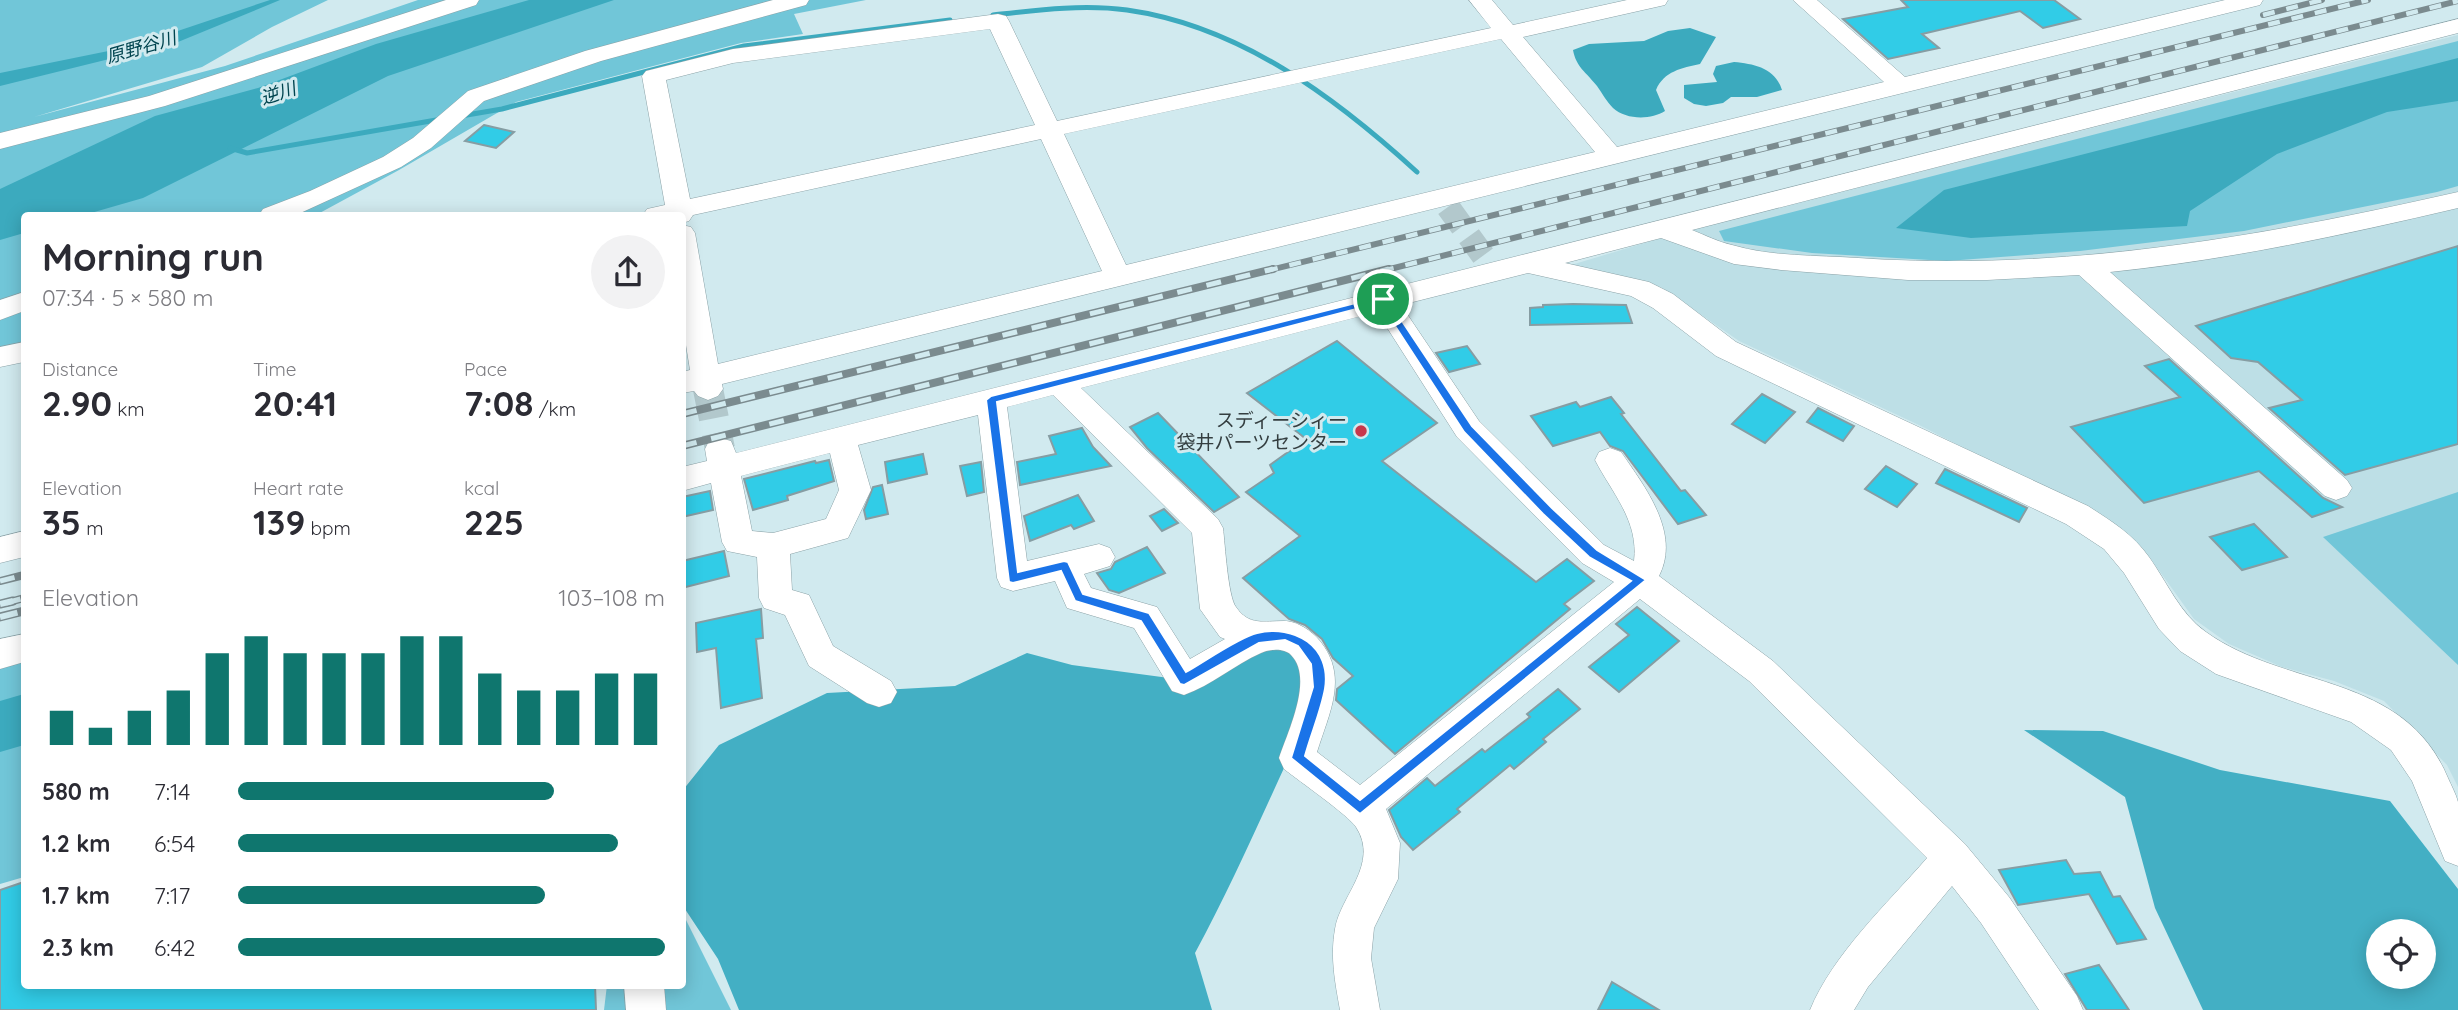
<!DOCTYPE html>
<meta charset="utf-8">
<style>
:root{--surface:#fff;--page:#f2f2f3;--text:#2b2b33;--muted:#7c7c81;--accent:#0f766e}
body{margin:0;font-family:Quicksand,"Noto Sans JP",sans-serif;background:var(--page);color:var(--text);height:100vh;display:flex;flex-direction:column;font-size:26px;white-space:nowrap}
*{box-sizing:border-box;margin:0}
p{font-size:23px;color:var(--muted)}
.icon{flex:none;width:38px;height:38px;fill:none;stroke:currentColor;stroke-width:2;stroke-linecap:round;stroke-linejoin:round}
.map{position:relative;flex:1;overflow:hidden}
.sheet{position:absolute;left:21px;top:212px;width:665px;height:777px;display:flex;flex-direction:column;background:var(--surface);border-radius:7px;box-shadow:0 4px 18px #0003}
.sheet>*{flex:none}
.buttons{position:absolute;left:2366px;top:919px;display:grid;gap:14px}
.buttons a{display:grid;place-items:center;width:70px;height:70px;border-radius:50%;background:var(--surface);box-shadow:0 4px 18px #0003;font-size:35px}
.pin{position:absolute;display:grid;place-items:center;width:60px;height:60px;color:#fff;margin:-30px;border:4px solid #fff;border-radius:50%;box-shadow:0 2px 7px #0007}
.round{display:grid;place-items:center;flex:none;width:74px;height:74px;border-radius:37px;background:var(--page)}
.headline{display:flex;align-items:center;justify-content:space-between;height:119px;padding:0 21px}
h1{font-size:38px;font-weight:700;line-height:52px}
.metrics{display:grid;grid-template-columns:repeat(3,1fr);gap:10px;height:119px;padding:7px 21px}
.metrics div{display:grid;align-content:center}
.metrics b{font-size:35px;font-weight:700}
.metrics small{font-size:19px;font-weight:400}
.metrics p{font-size:19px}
.chart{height:196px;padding:14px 21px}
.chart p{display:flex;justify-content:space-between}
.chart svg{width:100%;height:126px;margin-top:7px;stroke:var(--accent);stroke-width:6}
ul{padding:0 21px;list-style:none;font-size:23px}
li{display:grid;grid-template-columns:112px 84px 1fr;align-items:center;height:52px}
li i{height:18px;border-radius:9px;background:var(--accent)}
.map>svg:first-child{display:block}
</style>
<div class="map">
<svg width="2458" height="1010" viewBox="0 0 2458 1010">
<rect width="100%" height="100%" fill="#d1eaef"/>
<path fill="#bddfe6" d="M2458,35V787L2447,765L2384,701L2334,681L2282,667L2229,644L2194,619L2150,558L2100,517L1921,426L1739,341L1661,287L1571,265L1678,233Z"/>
<g fill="#71c6d8">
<path d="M0,0H328L272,27L202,67L34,117L225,66L418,0H866L794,14L803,34L741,43L516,102L399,170L316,215H24V352L0,357Z"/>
<path d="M2458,41V186L2437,192L2244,231L2080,251L1947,261L1812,253L1724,241L1719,231Z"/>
<path d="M2458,492V665L2323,537Z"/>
<path d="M24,648V877L0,884V654Z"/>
<path d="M683,914L731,1010H604L607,985H682Z"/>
</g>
<g fill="#43afc4" fill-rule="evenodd">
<path d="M1288,636L1314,704C1274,787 1239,872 1195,953L1212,1010H739L718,959L683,906V790L719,745L827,693L955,686L1027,653L1072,665L1184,680Z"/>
<path d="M2024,730L2103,731L2220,770L2390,801L2458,889V1010H2203L2155,908L2125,797ZM2378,931H2424V976H2378Z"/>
</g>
<g fill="#3caabe">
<path d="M270,0H280L178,42L0,86V73L133,46Z"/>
<path d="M529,0H614L388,76L143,198L84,215H24V233L0,240V189L155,116L258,88L376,44Z"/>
<path d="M1690,28L1716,37L1700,64C1682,68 1664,71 1656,90L1665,111C1651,120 1626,120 1613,108C1607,102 1602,93 1597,86C1586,72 1576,67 1573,50L1589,44L1644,41L1668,31Z"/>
<path d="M2458,58V101L2387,112L2277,154L2190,211L2187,226L1971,238L1896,228L1944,190Z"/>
<path d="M1734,62C1755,64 1775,68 1782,90L1757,97H1731L1723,103L1706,106L1694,104L1684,98V85L1717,82L1713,74L1716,66Z"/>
<path d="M24,694V745L0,752V701Z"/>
</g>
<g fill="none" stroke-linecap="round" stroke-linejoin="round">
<g stroke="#3caabe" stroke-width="5">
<path d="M993,15C1037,10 1083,4 1127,10C1240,26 1335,97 1417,172"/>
<path d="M461,116L502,109L744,46L950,20"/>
<path d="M230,148L247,153L442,119"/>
</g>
</g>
<g fill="#31cce7" stroke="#869da3" stroke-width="2">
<path d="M1901,0H2054L2080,19L2043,28L2020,11L1922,34L1939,48L1888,59L1843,19L1908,7Z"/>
<path d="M484,125L514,132L496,148L465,141Z"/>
<path d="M2458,246V444L2345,475L2269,408L2302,400L2258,362L2231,358L2196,326Z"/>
<path d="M1573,304L1626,305L1632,323L1530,325V308L1543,307V305Z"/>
<path d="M1337,341L1437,423L1382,461L1536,582L1567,559L1594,581L1564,604L1570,609L1395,754L1336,700L1337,689L1353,676L1333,658L1322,639L1305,625L1289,619L1243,578L1300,536L1246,492L1274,473L1270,465L1306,439L1247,393Z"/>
<path d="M1467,346L1480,364L1449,372L1436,353Z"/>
<path d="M2169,359L2323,498L2342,507L2312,517L2259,471L2144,503L2071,427L2180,397L2145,366Z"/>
<path d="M1762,394L1795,412L1765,443L1732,424Z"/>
<path d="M1611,397L1624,413L1621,414L1681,491L1685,490L1706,515L1678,524L1623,451L1610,446L1600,432L1553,446L1531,416L1576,402L1580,407Z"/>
<path d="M1818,408L1854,426L1843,441L1807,422Z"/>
<path d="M1158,413L1239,497L1214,512L1147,448L1130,427Z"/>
<path d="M1082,428L1093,447L1111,466L1020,485L1017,462L1056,454L1049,436Z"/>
<path d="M923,454L927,474L888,483L885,462Z"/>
<path d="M829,460L834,481L787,496L788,500L753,510L744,479L815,461L816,463Z"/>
<path d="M981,462L984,492L967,496L960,466Z"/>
<path d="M1886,466L1917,484L1897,507L1865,489Z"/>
<path d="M1945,469L2027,508L2019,522L1936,483Z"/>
<path d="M882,485L888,514L866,519L864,510L873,487Z"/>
<path d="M710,491L713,510L682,517V497Z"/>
<path d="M1078,495L1094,521L1074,529L1071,525L1030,541L1024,516Z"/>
<path d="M1164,509L1178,523L1162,531L1150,516Z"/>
<path d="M2254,524L2287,557L2242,570L2210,537Z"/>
<path d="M1147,547L1165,573L1119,593L1109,590L1097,573L1111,569L1115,562Z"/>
<path d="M724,551L729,576L682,588V561Z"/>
<path d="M1637,607L1679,641L1619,692L1589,667L1629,635L1616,624Z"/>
<path d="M761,609L763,638L756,639L762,698L721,708L716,648L697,652L696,623Z"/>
<path d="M1558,689L1580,709L1543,739L1546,742L1514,769L1510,765L1457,809L1460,812L1413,850L1401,837L1389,810L1427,778L1435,786L1482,749L1485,752L1530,717L1527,714Z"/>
<path d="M2066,860L2074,874L2100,872L2113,897L2120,896L2146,939L2117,944L2089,894L2018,905L1999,870Z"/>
<path d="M24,882V985H595L596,1010H0V890Z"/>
<path d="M2099,965L2129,1010H2087L2065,974Z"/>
<path d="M1612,982L1659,1010H1598Z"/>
</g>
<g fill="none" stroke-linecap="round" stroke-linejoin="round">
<path stroke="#b2c8cc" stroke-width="24" stroke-dasharray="24 12" stroke-linecap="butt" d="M1448,207L1487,261"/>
<path stroke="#b2c8cc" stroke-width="30" stroke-dasharray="30 15" stroke-linecap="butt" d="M708,389L720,449"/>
<g stroke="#8ba2a7" stroke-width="1">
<g id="minor">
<path d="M446,0H479L476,5L165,106L0,149V133L149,96Z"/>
<path d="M773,0H809L806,5L601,61L484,101L431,148L401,167L296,215H259L263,209L310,191L383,157L413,138L468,91L585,51Z"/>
<path d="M1469,0H1492L1513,25L1627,0H1668L1665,5L1523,37L1617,147L1884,82L1793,0H1817L1905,77L2225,0H2263L2260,5L722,384L723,389L718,396L708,400L698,396L694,391L682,393V372L690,370L682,320V225L691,227L695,233L718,364L1102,271L1041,139L693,215L689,221L682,223V215H643L647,209L665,205L642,76L646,71L733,49L998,14L1006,16L1009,21L1057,121L1491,28ZM990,29L1035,125L690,199L666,80L733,63ZM1501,39L1595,152L1126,265L1064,134Z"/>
<path d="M2458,19V33L1692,230C1705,235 1718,242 1732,245C1772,257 1817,255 1858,258C2062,272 2260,237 2458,192V208C2343,235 2228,260 2110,272L2347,480L2352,488L2347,496L2336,500L2325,496L2079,275L1987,280H1908L1781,270L1734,264L1661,238L1565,263L1649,282L1673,294L1736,342L2088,506C2111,521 2133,534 2149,557C2167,582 2180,614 2206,632C2287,690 2404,672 2448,778C2451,785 2456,794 2458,802C2458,821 2458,846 2458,866L2445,861L2412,781L2391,750L2351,722L2216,674L2180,651L2159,629L2124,573L2104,549L2066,524L1716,356L1653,308L1631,296L1528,273L1401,305L1479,421L1604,545L1634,561C1639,521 1612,493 1595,460L1599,452L1610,448L1621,452C1645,487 1681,533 1659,576L1773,661L1965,844L2009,897L2077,996L2083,1010H2039L1981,923L1952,886L1868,987L1854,1010H1810C1833,954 1887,904 1927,858L1749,681L1640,599L1386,809L1400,843L1398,879L1374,928L1371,958L1380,1010H1340C1335,982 1330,957 1335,929C1340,896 1380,864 1356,827C1348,815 1299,781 1284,769L1279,758C1288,731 1314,678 1291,655C1284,648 1270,649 1261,653C1234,665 1212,685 1184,695L1172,691L1134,628L1067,608L1055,581L1013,591L1001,587L997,578L978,415L858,445L871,490L848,538L790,554L792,590L809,595L833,646L891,681L897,692L891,703L879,707L867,703L809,666L785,615L764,608L759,598L757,557L727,551L722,542L711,483L682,491V467L707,461L705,449L709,441L720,438L731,441L736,453ZM1377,312L1457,437L1582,563L1614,582L1360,785L1317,752C1329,713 1349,677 1320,641C1312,631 1297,621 1284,621C1263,621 1249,626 1236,607C1228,597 1225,544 1223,528L1218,519L1081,388ZM1053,395L1192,533L1200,609L1220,637L1225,639L1190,659L1157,607L1091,588L1084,574L1110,566L1115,557L1110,548L1099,544L1027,561L1007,407ZM830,453L839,490L826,519L773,533L752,531L741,476Z"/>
<path d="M24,292V311L0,320V300Z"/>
<path d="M24,342V362L0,367V347Z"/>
<path d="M24,531V557L0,563V537Z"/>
<path d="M24,634V662L0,669V639Z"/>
<path d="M624,985H664L666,1010H626Z"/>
</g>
</g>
<use href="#minor" fill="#fff" fill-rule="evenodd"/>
<g stroke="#7b8b8f" stroke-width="6">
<g id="rail-far2">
<path d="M2263,15L2322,0"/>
<path d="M1266,271L2368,0"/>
<path d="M1382,271L2458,1"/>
</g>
</g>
<g stroke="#7b8b8f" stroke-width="8">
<g id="rail-far1">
<path d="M682,414L1273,269"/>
<path d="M682,446L1389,269"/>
<path d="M0,581L24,575"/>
<path d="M6,603L24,598"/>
</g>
</g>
<g stroke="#7b8b8f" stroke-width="9">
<g id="rail">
<path d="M0,604L13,601"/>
<path d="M0,617L24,611"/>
</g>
</g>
<use href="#rail-far2" stroke="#d1eaef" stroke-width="4.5" stroke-dasharray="12" stroke-linecap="butt"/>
<use href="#rail-far1" stroke="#d1eaef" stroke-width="5" stroke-dasharray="15" stroke-linecap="butt"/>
<use href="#rail" stroke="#d1eaef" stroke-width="6" stroke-dasharray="18" stroke-linecap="butt"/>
</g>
<path fill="#1a73e8" stroke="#fff" stroke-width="2" fill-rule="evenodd" d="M1383,296L1386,297L1472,426L1552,508L1597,550L1646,580L1360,814L1291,758L1313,687L1311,664L1298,646L1285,640L1259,643L1184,685L1180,684L1141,621L1075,601L1061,571L1013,583L1009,582L986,400L991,396ZM1380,303L1464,432L1543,514L1589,557L1631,581L1360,800L1305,756C1311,734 1321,711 1325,689C1332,646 1294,624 1257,633C1239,637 1204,662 1186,672L1149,613L1083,594L1068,562L1064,561L1018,572L997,402Z"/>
<circle fill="#c7374c" stroke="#d1eaef" stroke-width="2.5" cx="1361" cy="431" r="7"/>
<g text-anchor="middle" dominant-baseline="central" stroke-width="6" stroke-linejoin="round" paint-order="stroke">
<g font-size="18" font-style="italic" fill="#00444f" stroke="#d1eaef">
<text transform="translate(141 47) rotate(-16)">原野谷川</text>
<text transform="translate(278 93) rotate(-18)">逆川</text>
</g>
<g font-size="19" fill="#343e40" stroke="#d1eaef" text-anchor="end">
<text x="1347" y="420">スディーシィー<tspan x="1347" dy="22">袋井パーツセンター</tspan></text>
</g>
</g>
</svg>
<div class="buttons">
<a><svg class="icon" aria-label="locate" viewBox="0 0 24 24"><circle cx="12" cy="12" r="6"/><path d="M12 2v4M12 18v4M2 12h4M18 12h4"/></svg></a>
</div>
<div class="pin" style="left:1383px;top:299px;background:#1e9e55"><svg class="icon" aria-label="arrive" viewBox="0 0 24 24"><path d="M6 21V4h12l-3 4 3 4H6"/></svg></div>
<section class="sheet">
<div class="headline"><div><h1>Morning run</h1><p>07:34 · 5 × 580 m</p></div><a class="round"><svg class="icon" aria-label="share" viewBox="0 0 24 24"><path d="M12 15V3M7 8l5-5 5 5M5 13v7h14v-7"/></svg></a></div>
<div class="metrics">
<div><p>Distance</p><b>2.90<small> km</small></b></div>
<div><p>Time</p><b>20:41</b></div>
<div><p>Pace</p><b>7:08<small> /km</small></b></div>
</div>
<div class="metrics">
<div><p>Elevation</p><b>35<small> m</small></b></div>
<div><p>Heart rate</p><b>139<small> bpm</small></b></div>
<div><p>kcal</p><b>225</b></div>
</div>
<div class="chart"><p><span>Elevation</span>103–108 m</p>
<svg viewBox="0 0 160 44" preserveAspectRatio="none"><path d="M5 44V32M15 44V38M25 44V32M35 44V25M45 44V12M55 44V6M65 44V12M75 44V12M85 44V12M95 44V6M105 44V6M115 44V19M125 44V25M135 44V25M145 44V19M155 44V19"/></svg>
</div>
<ul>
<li><b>580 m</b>7:14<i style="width:74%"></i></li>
<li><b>1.2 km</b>6:54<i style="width:89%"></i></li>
<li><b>1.7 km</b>7:17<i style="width:72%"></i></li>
<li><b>2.3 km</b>6:42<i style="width:100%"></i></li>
</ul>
</section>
</div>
